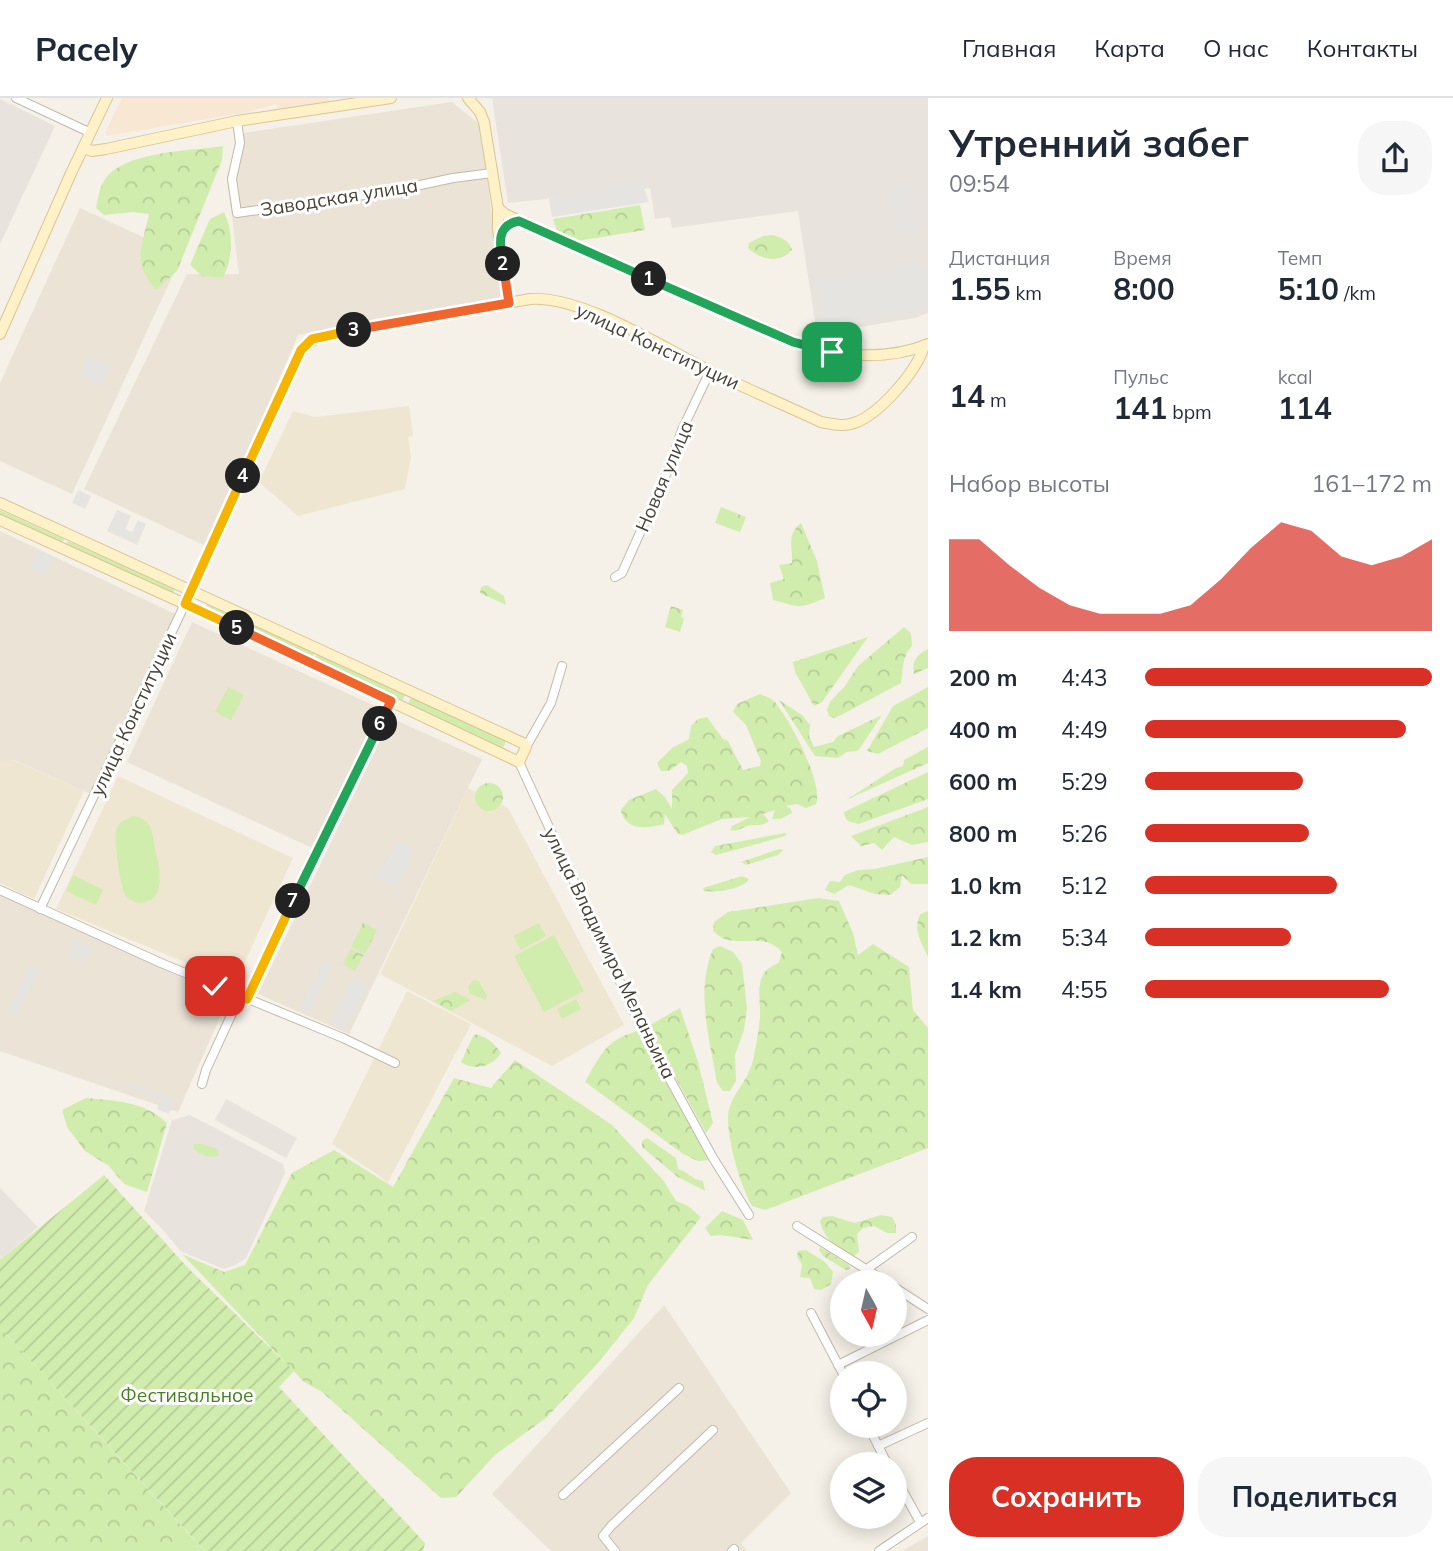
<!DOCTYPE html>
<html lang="ru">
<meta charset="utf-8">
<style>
:root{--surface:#fff;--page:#f6f6f7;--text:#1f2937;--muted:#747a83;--line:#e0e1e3;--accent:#d93025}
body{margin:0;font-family:Mulish,sans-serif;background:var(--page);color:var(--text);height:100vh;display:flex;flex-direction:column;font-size:26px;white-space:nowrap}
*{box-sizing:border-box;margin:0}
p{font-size:23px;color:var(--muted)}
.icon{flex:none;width:38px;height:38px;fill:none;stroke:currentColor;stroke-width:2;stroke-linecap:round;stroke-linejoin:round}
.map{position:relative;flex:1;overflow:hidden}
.details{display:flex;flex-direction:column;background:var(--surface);width:525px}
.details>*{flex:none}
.needle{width:46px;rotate:172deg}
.buttons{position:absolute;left:830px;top:1172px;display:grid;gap:14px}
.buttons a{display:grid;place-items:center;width:77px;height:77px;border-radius:50%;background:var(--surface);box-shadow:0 4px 18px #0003;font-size:35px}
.pin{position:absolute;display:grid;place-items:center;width:60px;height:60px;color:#fff;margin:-30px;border-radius:14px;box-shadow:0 4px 10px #0006}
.km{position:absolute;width:35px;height:35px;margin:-18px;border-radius:50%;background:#222;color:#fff;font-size:19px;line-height:35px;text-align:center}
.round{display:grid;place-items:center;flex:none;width:74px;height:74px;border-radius:28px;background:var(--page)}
.headline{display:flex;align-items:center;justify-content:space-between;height:119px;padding:0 21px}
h1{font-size:38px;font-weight:700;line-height:52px}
.metrics{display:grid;grid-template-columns:repeat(3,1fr);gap:10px;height:119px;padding:7px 21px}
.metrics div{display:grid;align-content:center}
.metrics b{font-size:30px;font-weight:700}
.metrics small{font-size:19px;font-weight:400}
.metrics p{font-size:19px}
.chart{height:196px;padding:14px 21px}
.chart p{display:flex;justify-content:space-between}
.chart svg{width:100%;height:126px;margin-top:7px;fill:var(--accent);opacity:.7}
.cta{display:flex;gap:14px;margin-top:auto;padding:14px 21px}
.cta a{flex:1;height:80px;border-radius:28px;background:var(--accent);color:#fff;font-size:28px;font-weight:700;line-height:80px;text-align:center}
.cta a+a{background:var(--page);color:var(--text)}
ul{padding:0 21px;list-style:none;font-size:23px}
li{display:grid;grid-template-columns:112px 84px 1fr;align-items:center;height:52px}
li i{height:18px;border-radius:9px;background:var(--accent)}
header{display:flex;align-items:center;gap:42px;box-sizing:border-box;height:98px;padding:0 35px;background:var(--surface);border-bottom:2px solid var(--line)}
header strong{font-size:33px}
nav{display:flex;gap:38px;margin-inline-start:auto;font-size:24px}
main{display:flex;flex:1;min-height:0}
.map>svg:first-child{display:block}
</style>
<header>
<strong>Pacely</strong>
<nav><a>Главная</a><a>Карта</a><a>О нас</a><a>Контакты</a></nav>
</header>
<main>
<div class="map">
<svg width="928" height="1453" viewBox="0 0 928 1453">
<defs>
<pattern id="forest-crowns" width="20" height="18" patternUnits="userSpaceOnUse" patternTransform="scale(1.75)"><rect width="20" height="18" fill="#d1edae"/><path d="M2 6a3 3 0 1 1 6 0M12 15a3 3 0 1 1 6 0" fill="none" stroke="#b5cc96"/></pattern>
<pattern id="garden-furrows" width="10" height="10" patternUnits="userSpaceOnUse" patternTransform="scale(1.75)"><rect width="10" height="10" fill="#d1edae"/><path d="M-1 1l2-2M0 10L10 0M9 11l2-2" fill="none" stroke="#b5cc96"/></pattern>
</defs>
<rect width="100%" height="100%" fill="#f5f1e8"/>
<g fill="#eae3d6">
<path d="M452,4L480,27L503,201L298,237L208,449L84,391L187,176H239L227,78L244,35Z"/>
<path d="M80,110L182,157L72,396L0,363V285Z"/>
<path d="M0,433L175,516L91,696L14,662L0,664Z"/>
<path d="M192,524L379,610L314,751L127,664Z"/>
<path d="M391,620L482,661L349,936L258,896Z"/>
<path d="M0,796L228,901L178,1014L0,953Z"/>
<path d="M664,1207L791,1395L741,1445L747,1453H551L492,1396Z"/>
<path d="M928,1438V1453H902Z"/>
</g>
<path fill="#f8e7d2" d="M122,0H328L329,3L279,12L276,6L247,14L107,38L105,35Z"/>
<g fill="#e8e3dd">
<path d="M492,0H928V215L915,220L817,236L798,113L672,130L670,119L655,121L650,90L508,105Z"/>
<path d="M0,1L55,28L0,146Z"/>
<path d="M226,1001L297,1040L286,1060L215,1022Z"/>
<path d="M190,1017L283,1066L285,1075L246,1160L235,1167L224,1171L180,1153L166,1135L144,1113L172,1022Z"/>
<path d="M0,1090L38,1129L0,1162Z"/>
</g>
<g fill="#efe6d1">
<path d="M409,308L413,338L408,339L411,359L405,391L298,418L259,384L293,313L315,319Z"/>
<path d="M10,661L84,693L34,801L0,785V664Z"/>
<path d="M118,678L293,760L235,885L56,811Z"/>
<path d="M468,690L508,710L624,927L552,968L380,876Z"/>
<path d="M407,893L471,926L388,1084L332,1046Z"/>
</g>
<g fill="#d1edae">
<path d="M0,412L64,441L62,447L0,419Z"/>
<path d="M68,443L175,490L173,496L65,448Z"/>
<path d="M209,503L315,554L312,559L206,508Z"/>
<path d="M317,556L405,597L403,602L315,561Z"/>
<path d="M228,589L244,597L231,622L215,614Z"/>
<path d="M411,599L506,643L503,650L408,606Z"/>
<path d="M133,718C150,720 152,731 154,745C157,762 169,797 146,804C139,806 131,804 126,798C120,790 114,743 116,733C117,728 118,728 121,724Z"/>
<path d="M73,777L103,792L96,807L66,793Z"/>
<path d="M539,825L546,838L521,852L513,838Z"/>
<path d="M554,837L584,893L544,914L514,858Z"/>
<path d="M474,882L479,883L487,898L486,902L470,896L468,888Z"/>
<path d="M576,901L581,911L562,921L557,911Z"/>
</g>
<g fill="url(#forest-crowns)">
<path d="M223,48L222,62L177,173L156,192C131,164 142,150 149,116L133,114L104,117L96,110C98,102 99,90 104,83C122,53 191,53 223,48Z"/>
<path d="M640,107L645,132L577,143L557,133L553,121Z"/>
<path d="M224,114C234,136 233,159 223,180L202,178L190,167L210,121Z"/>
<path d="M773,137C782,140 789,142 792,152C780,166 761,162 748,150L749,145L763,138Z"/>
<path d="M721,409L746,419L740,434L715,425Z"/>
<path d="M801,425L817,463L825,500C797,512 801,509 773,502L770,485L784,481L779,467L792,465C793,448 786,437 801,425Z"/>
<path d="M487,487L504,498L506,507L480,495L481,489Z"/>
<path d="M671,508L683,512L681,519L684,520L680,534L665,529Z"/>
<path d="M904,529L911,535L912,548C901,560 904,570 901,585L841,617L834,620L829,618L827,612L830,604L845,588L858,568Z"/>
<path d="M868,539L822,604L814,608L795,574L793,564Z"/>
<path d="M928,551V570L914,576C911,563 917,557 928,551Z"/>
<path d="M928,589V630L878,656L867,653L893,608Z"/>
<path d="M760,596C766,599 770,599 774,603C789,620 824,685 816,706L806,710L797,706L785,708L790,710L792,715L780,721H772L775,712L763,716L769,723C761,730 756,725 747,728C740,730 739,734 730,732L732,728L750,719L722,721L682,737L677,735L665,716L664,726C648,731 625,733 621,712L629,702L656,691L665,699L672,711V692L688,675L687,668L681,664L669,673H661L657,665L672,650L689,641L691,628L698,621L707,619L723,641L728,643L743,672L760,668L761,663L746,627L733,614L737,606Z"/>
<path d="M779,602L802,617L810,627L809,638L814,649L833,644L838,638L882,617L858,653L847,654L838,660L815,658Z"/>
<path d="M928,649V665L846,702L896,670L903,668L904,662Z"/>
<path d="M928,674V701L859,726C850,724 845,724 844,714Z"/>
<circle cx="489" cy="699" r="14"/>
<path d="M928,709V744L912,747L894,739L882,752L874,745L861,748L851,738Z"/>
<path d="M785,735L787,737L782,739L716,757L711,754L715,748Z"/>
<path d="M779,751L784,752L778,757L746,767L741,764Z"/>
<path d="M928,759V786H911L902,777L900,789L890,797L875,796L849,787L834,796L825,792L830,783L840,784L845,777L858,772L875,771Z"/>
<path d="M742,778L749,781C743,791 717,795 704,793L703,790Z"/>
<path d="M818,800L839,803L853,835L858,857L873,846L909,869L913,912L928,930V1050L765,1112L752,1108C740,1086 728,1045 728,1020C728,998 748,985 753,962C756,948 759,933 760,919C761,906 756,889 763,877C767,870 773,868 779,864L782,854C766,836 749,846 728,842C723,841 718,837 713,833L714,824L728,814Z"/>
<path d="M928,813V859C921,844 913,832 920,816Z"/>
<path d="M363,825L377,832L365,856L351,849Z"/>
<path d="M720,848L733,854L742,866L747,910L744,932L735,957L736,983L730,993H723L717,985C710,942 695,894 713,851Z"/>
<path d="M351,851L363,857L355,873L343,866Z"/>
<path d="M455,894L471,902L451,913L433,903Z"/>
<path d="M680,910L698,964L713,1025L706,1035L651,935L650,927Z"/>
<path d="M637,933L702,1047L711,1062L698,1063L683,1056L585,984C601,957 604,943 637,933Z"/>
<path d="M474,936C486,938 494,945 501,955C493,968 474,974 461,964Z"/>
<path d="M515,962L612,1027L663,1082L676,1103L688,1108L701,1119L648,1187L634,1220L599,1264L546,1320L495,1357L456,1399L441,1400L322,1294L304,1284L182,1156L224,1174L245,1167L292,1075L334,1052L393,1089L454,980L491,990Z"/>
<path d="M86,1000C118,1003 143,1003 167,1025L147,1094L124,1086L109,1068L85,1053L67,1029L62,1012Z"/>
<path d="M647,1040L676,1060L678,1071C689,1074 692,1082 703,1083L705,1093L678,1079L642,1049V1043Z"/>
<path d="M194,1046H202L217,1051L219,1057C211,1061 199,1057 193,1050Z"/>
<path d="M722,1113L743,1122L753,1142L721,1137L711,1138L705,1130Z"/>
<path d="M881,1117L892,1119L896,1127V1135H887L874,1128L863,1130L857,1136L859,1154L854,1158C838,1152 824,1141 820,1123L823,1119L832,1118L855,1125Z"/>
<path d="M820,1149L849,1167L850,1171L846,1172L823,1158L819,1152Z"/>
<path d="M806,1152L824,1163L833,1174L831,1186L821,1192L814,1191L810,1180L800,1179L802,1167L797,1158L798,1153Z"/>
<path d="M0,1229L199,1447L205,1453H0Z"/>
</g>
<path fill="url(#garden-furrows)" d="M104,1077L188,1170L294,1273L279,1289L425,1445L423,1453H205L0,1229V1162Z"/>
<g fill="#e6e4e0">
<path d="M642,84L649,104L552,119L549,101Z"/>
<path d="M911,89L917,136L896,139L890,92Z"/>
<path d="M923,167L928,202L913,215L823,227L816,180Z"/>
<path d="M87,258L111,269L102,288L79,277Z"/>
<path d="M78,392L91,398L85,411L72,405Z"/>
<path d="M117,412L131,418L125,431L132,434L138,422L146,426L137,447L107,433Z"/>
<path d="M38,452L53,459L45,477L30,470Z"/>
<path d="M398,743L415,751L397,790L375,779Z"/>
<path d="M76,842L93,849L85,866L69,858Z"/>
<path d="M324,863L333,867L308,916L299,911Z"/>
<path d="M30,869L39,873L17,918L8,913Z"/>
<path d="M353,878L364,886L367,892L346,932L330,925Z"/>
<path d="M123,983L175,1002L169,1016L157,1011L161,1002L122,986Z"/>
</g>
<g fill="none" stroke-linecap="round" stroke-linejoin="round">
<g stroke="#c2b9aa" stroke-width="10">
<g id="street">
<path d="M16,0L91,35"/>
<path d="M237,23L240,45L232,81L237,115L392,93L453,80L492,75"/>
<path d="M615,479L622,475L668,372L682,332L710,273"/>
<path d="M526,649L551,605L562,568"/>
<path d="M519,664L639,925L713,1060L749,1117"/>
<path d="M0,792L161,865L343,940L395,965"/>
<path d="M40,811L185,506"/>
<path d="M247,901L326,733L391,603"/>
<path d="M202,986L206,972L240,898"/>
<path d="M797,1128L888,1185"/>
<path d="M867,1171L912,1139"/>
<path d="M894,1189L928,1211"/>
<path d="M811,1215L843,1276"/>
<path d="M838,1267L928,1222"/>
<path d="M868,1328L888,1367"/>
<path d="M878,1348L928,1325"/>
<path d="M894,1377L920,1424"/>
<path d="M563,1397L679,1290"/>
<path d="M615,1453L603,1438L611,1428L713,1332"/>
<path d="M732,1453L734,1451"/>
<path d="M879,1453L928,1420"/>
</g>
</g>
<g stroke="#d9c594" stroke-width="12">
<g id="secondary">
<path d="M468,0L480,14L484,24L498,110V131L509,205"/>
<path d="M84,50L92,53L106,51L237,23L391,0"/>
<path d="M498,110L505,116L548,137L805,248C842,259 891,262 928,246"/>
<path d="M0,236L72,73L107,0"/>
<path d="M0,405L525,646L526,649L519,664L185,506L0,422"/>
<path d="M189,497L301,252L316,240L530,201C583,198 660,248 708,272C745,290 784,307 821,324C833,326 843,329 854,325C879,317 917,273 924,248"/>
</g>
</g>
<use href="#street" stroke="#fff" stroke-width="8"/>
<use href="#secondary" stroke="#fff1c8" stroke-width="10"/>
</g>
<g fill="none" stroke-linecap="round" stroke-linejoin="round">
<g stroke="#fff" stroke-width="14">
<path id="split-1" d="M649,181L793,244L832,254"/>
</g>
<g stroke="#fff" stroke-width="14">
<path id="split-2" d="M503,166C500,148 495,127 519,123L649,181"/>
</g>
<g stroke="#fff" stroke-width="14">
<path id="split-3" d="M354,232L509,205L503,166"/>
</g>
<g stroke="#fff" stroke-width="14">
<path id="split-4" d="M243,378L301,252L312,241L354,232"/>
</g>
<g stroke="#fff" stroke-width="14">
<path id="split-5" d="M237,530L185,506L243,378"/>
</g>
<g stroke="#fff" stroke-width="14">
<path id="split-6" d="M237,530L391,603L380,626"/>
</g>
<g stroke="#fff" stroke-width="14">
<path id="split-7" d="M293,803L380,626"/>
</g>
<g stroke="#fff" stroke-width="14">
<path id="split-8" d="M215,888L247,901L293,803"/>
</g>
<use href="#split-1" stroke="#22a559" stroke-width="9"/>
<use href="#split-2" stroke="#22a559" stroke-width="9"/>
<use href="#split-3" stroke="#f0652b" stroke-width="9"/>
<use href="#split-4" stroke="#f5b400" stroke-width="9"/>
<use href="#split-5" stroke="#f5b400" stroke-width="9"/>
<use href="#split-6" stroke="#f0652b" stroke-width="9"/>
<use href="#split-7" stroke="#22a559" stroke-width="9"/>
<use href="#split-8" stroke="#f5b400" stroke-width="9"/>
</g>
<g text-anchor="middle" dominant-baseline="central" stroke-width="6" stroke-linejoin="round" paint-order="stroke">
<g font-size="19" fill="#494136" stroke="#fff">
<text transform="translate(339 99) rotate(-9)">Заводская улица</text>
<text transform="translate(658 248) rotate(25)">улица Конституции</text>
<text transform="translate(664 378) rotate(-67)">Новая улица</text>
<text transform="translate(133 616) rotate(-65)">улица Конституции</text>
<text transform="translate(610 855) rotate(64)">улица Владимира Меланьина</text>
</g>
<g font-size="19" fill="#488123" stroke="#fff">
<text x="187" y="1297">Фестивальное</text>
</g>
</g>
</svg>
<div class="buttons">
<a><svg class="needle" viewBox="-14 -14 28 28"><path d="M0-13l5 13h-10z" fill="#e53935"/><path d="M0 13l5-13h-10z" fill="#747a83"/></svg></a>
<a><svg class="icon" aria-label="locate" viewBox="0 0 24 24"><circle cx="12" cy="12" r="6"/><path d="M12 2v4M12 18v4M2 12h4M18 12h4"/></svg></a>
<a><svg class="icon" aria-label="layers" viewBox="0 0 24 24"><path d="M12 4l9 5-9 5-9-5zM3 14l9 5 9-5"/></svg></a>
</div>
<div class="pin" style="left:832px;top:254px;background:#1e9e55"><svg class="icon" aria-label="arrive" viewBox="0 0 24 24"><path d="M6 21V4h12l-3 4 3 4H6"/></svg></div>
<div class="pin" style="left:215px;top:888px;background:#d93025"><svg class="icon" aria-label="check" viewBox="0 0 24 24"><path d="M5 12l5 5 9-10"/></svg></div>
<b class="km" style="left:649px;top:181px">1</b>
<b class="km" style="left:503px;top:166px">2</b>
<b class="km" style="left:354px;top:232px">3</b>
<b class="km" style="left:243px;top:378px">4</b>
<b class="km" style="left:237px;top:530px">5</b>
<b class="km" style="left:380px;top:626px">6</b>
<b class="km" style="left:293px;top:803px">7</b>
</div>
<section class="details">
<div class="headline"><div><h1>Утренний забег</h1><p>09:54</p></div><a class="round"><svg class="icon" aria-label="share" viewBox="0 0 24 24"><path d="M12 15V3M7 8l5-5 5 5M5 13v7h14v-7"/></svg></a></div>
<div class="metrics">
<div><p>Дистанция</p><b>1.55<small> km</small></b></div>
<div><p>Время</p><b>8:00</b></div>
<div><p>Темп</p><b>5:10<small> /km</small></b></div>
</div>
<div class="metrics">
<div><b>14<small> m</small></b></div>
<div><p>Пульс</p><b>141<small> bpm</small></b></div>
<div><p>kcal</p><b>114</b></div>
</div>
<div class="chart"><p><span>Набор высоты</span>161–172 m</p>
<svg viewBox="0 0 160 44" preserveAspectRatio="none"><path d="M0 44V12L10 12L20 21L30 29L40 35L50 38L60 38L70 38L80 35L90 26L100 15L110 6L120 9L130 18L140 21L150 18L160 12V44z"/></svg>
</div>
<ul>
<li><b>200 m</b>4:43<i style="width:100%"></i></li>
<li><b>400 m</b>4:49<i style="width:91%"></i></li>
<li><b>600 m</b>5:29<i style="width:55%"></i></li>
<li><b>800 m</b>5:26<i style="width:57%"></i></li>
<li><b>1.0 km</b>5:12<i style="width:67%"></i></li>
<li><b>1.2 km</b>5:34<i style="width:51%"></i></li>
<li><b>1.4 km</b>4:55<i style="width:85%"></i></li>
</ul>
<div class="cta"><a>Сохранить</a><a>Поделиться</a></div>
</section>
</main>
